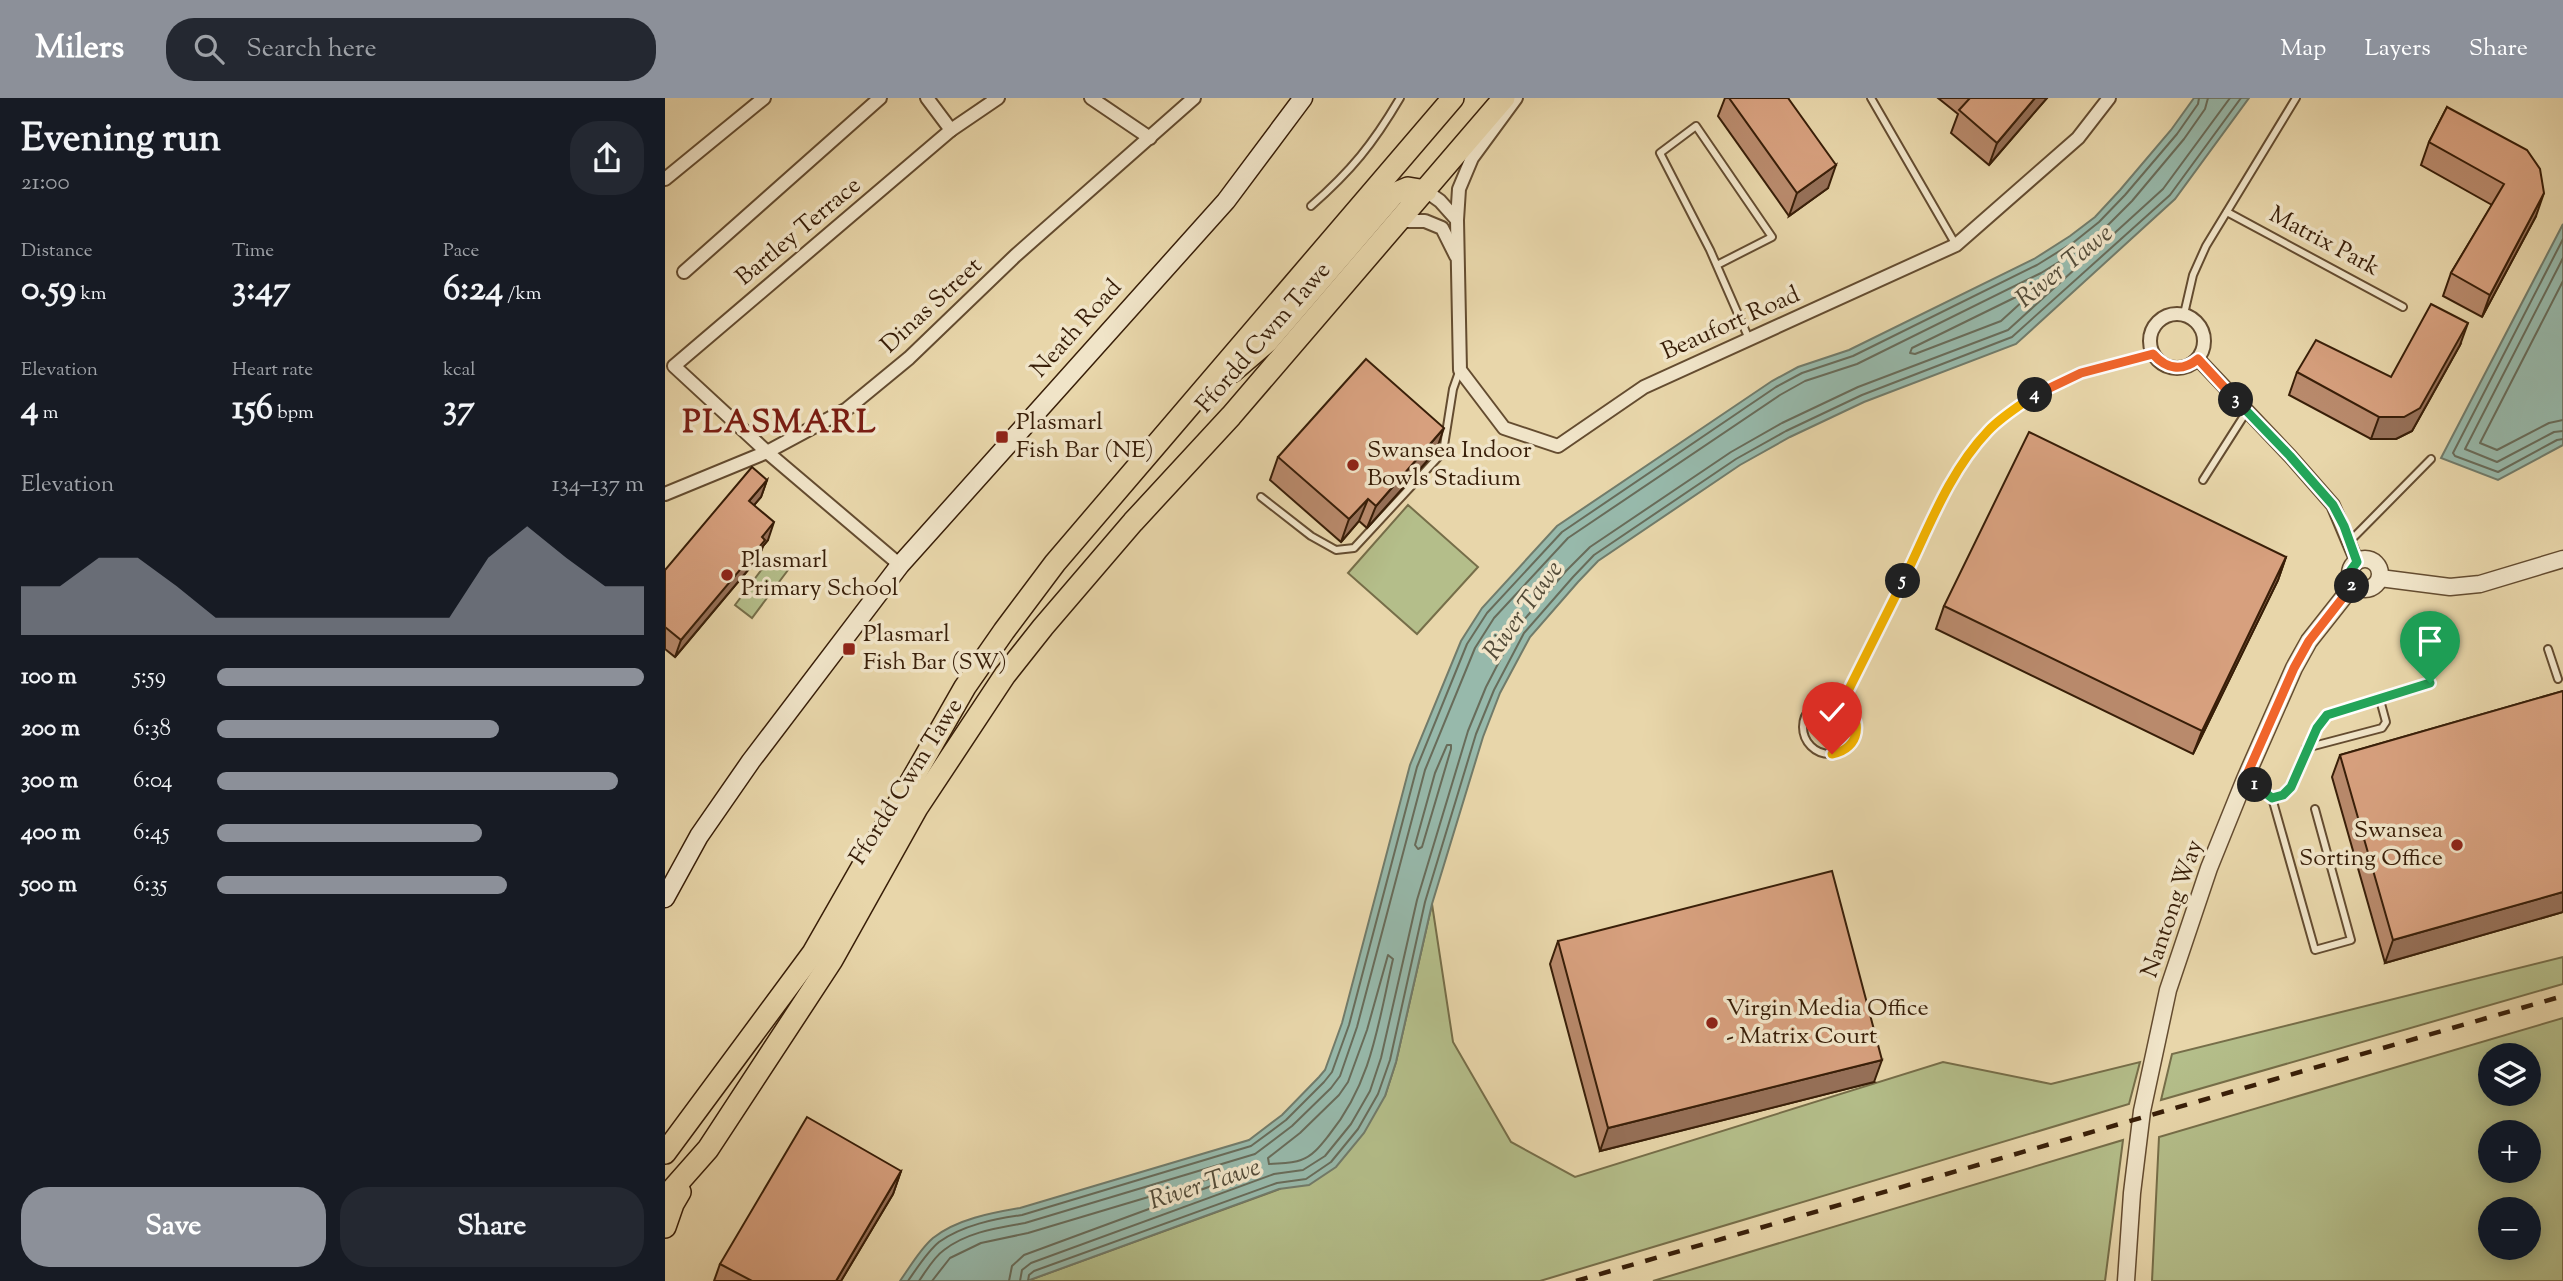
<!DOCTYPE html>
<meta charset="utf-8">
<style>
:root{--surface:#171b24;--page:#242831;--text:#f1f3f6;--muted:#9ea1a6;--accent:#8c9099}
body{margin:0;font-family:"Sorts Mill Goudy",serif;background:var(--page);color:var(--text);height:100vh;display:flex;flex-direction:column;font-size:26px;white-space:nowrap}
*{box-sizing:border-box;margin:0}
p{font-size:23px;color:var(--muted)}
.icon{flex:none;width:38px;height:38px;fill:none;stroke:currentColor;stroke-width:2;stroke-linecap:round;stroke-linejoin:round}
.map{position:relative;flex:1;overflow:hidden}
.side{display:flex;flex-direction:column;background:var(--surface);width:665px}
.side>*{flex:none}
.tools{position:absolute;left:1813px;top:945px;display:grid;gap:14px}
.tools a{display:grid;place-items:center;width:63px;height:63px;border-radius:50%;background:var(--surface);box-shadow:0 4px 18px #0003;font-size:35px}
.pin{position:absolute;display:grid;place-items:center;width:60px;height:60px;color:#fff;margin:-72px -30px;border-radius:50% 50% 50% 0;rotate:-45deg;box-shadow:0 0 7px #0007}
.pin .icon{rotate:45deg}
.km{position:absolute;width:35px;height:35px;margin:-18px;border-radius:50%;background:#222;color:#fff;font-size:19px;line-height:35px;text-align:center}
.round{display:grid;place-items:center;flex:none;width:74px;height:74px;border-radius:28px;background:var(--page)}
.head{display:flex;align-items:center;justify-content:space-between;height:119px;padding:0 21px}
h1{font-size:38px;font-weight:700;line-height:52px}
.metrics{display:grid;grid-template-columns:repeat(3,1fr);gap:10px;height:119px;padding:7px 21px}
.metrics div{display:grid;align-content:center}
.metrics b{font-size:35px;font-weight:700}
.metrics small{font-size:19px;font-weight:400}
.metrics p{font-size:19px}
.chart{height:196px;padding:14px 21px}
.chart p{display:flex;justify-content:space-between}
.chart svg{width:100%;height:126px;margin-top:7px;fill:var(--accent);opacity:.7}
.cta{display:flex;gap:14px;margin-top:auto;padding:14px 21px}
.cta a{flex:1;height:80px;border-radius:28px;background:var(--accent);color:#fff;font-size:28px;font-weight:700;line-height:80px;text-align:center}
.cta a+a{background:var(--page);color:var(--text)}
ul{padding:0 21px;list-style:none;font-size:23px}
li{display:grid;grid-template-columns:112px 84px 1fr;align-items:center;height:52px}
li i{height:18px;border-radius:9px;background:var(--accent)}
header{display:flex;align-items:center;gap:42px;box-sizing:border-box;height:98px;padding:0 35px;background:var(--accent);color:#fff}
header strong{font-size:33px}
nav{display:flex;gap:38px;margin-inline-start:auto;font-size:24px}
.search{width:490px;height:63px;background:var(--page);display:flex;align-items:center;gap:18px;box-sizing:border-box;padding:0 24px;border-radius:28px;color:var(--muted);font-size:26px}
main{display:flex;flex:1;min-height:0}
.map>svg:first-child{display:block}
</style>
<header>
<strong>Milers</strong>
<div class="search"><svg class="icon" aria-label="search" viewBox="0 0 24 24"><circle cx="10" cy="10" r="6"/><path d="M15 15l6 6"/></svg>Search here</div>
<nav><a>Map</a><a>Layers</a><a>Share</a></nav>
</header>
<main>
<section class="side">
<div class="head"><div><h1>Evening run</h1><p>21:00</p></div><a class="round"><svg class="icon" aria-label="share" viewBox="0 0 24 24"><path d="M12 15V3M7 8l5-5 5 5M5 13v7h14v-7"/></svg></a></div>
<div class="metrics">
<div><p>Distance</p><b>0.59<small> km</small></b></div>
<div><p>Time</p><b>3:47</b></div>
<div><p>Pace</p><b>6:24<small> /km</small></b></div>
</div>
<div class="metrics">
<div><p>Elevation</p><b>4<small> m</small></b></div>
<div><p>Heart rate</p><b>156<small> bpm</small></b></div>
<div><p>kcal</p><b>37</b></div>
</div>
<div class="chart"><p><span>Elevation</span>134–137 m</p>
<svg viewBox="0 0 160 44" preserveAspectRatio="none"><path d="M0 44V27L10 27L20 17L30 17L40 27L50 38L60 38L70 38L80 38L90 38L100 38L110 38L120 17L130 6L140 17L150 27L160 27V44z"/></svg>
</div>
<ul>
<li><b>100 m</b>5:59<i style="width:100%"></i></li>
<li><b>200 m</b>6:38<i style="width:66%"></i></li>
<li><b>300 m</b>6:04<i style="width:94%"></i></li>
<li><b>400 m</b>6:45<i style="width:62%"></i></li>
<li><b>500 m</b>6:35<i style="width:68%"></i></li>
</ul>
<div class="cta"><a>Save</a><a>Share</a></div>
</section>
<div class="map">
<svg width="1898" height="1183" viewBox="0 0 1898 1183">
<rect width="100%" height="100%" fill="#e8d6aa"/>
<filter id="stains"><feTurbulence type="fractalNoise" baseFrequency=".00286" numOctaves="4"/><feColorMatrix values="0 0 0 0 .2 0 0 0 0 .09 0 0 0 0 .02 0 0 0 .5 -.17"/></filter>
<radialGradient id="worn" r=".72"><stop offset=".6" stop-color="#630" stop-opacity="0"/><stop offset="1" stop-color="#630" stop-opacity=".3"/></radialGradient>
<g fill="#b4be8a" stroke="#766e49" stroke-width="2" fill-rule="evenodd">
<path d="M743,407L813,469L752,536L683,475Z"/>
<path d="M106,459L123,472L87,520L70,507Z"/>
<path d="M767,806L788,944L846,1044L910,1079L1278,964L1386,986L1475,964L1464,1006L875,1183H362L615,1091L720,998L731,964Z"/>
<path d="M1898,859V886L1496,1002L1507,956Z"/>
<path d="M1898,920V1183H1487L1494,1039ZM1825,957H1864V996H1825ZM1825,1034H1864V1073H1825ZM1825,1111H1864V1150H1825Z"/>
<path d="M1458,1042L1440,1183H988Z"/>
</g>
<g fill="#97b9ab" stroke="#717b6a" stroke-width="2">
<path d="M1529,0H1584L1510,101L1351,246L1199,304L1125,339L1075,367L933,463L913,484L865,539L835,595L818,639L767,806L731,964L720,998L699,1035L671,1069L644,1087L614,1091L362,1183H235C245,1169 255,1151 268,1140C292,1121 326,1115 355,1110L584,1042L617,1017L654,979L660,972L677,925L745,667L796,543L817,510L892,428L1107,283L1133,269L1184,252L1369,161L1405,138L1430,119L1455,92L1506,32Z"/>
<path d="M1898,126V347L1833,382L1776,360Z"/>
</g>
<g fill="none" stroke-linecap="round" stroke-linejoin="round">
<g stroke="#686c5a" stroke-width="2">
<path d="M1898,141L1788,355L1790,358L1833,374L1892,342L1898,341"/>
<path d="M1898,160L1800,351L1832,364L1889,334L1898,333"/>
<path d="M1898,183L1815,345L1832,352L1884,325L1898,322"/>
<path d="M1355,197L1359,198V202L1336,223L1250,256L1245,255L1247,250Z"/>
<path d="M782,647H786V651L757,749L753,751L750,747L770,675Z"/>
<path d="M723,857L728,861C713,926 707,984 664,1037C656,1047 648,1058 636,1062C626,1066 613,1065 604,1066L603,1060L635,1035L674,997L683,984L702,932Z"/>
<path d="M243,1183C252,1170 262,1154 274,1144C298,1127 329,1121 357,1117L586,1048L621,1022L659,984L667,974L684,927L752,669L802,546L822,515L897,434L1111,289L1137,275L1188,258L1372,167L1409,144L1434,124L1460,97L1512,36L1533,6L1534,0"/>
<path d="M254,1183C261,1173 269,1159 279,1152C302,1134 332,1130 360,1125L590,1056L627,1028L666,990L675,978L692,929L760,672L810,550L829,520L903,440L1115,297L1140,283L1192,266L1376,175L1415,151L1440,130L1467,103L1519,41L1540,11L1543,0"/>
<path d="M267,1183L285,1160L316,1145L363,1135L547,1080L551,1082L549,1087L359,1157L347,1168L344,1183"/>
<path d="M355,1183L357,1172L366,1165L609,1076L638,1072L660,1058L686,1026L705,993L716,960L752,802L803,633L821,589L851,531L901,473L925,449L1066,354L1117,325L1193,289L1343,232L1498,91L1565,0"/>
<path d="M363,1183L364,1177L369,1173L612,1085L641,1081L666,1064L693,1031L713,996L725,962L760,804L811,636L829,592L859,535L908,479L929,457L1071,361L1121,333L1197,297L1347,239L1505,97L1576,0"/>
</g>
<g stroke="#644c30" stroke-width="10">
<g id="service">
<path d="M1206,0L1291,147"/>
<path d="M646,108C686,73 708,46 735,0"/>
<path d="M1562,114L1738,209"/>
<path d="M1052,167L1107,139L1031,28L995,55L1045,152L1084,241"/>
<path d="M1519,216L1528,177L1541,148L1631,0"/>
<path d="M1538,382L1582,313"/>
<path d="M596,399L646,438L671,452L689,450L778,354L788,291L794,274"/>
<path d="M1685,443L1766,361"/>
<path d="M1883,551L1893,581"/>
<circle cx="1165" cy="629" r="27"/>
<path d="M1177,605L1290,376L1324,331L1378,292L1416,275L1488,256"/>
<path d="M1641,650L1717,630L1721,624L1715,602"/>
<path d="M1582,682L1607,700L1618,697L1626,689L1652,630L1662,617L1765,585"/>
<path d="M1607,700L1650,852L1686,842L1650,711"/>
</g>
</g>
<g stroke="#644c30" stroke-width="16">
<g id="minor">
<path d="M262,0L286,32"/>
<path d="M426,0L485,40"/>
<path d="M0,81L99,0"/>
<path d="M761,93L775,103L792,122L795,272L839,330L893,348L979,289L1291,147L1413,40L1444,0"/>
<path d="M792,122L794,91L807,60L851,0"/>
<path d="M735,123H760L777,130L791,158"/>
<path d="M19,174L215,0"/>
<circle cx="1512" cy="243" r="27"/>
<path d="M1533,261L1625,358L1668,407L1692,464"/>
<path d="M0,396L102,354L182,311L244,260L350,158L529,0"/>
<path d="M235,467L102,354L9,268L286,32L333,0"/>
</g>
</g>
<g stroke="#644c30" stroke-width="19">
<g id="tertiary">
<circle cx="1700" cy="476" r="15"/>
<path d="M1715,480L1785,489L1815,486L1898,461"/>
<path d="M1461,1183L1467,1095L1477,1013L1503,892L1544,770L1580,681L1629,570L1644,543L1689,486"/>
</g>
</g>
<g stroke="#381e08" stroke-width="21">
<path id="secondary" d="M0,800L34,738L86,663L235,467L561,103L638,0"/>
</g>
<g stroke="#381e08" stroke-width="24">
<g id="primary">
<path d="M567,274L603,243L729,96L743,90L761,93"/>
<path d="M0,1055L148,855L300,589L339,533L390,465L788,0"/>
<path d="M0,1105L5,1094L43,1051L167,862L252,710L340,577L378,529L468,424L566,318L839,0"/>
<path d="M0,1129L8,1106L15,1094"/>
</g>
</g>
<use href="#service" stroke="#f0e4c8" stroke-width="6"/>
<use href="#minor" stroke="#f0e4c8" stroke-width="12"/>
<use href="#tertiary" stroke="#f0e4c8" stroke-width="16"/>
<use href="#secondary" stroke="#f0e4c8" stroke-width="18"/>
<use href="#primary" stroke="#e8d6aa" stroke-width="21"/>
<path stroke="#381e08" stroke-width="4.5" stroke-dasharray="12 12" stroke-linecap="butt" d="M911,1183L1898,898"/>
</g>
<g fill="#b98a6c" stroke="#381e08" stroke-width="2">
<path d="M1060,0H1123L1163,90L1124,118L1053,18Z"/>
<path d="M1273,0H1382L1324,67L1286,35L1293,16Z"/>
<path d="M1782,9L1871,118L1817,219L1778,198L1786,175L1827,107L1756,67L1764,44Z"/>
<path d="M1795,247L1747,333L1731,341H1706L1624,297L1632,274L1726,279Z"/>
<path d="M771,353L702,430L694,423L676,444L605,382L613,359Z"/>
<path d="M102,382L96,399L89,407L103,442L98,448L94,459L10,559L0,551V472Z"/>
<path d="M1621,459L1613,482L1528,656L1271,531L1279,508Z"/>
<path d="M1898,593V814L1720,865L1667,679L1675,657Z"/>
<path d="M893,843L1209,984L935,1053L885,866Z"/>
<path d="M236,1073L228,1096L176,1183H49L55,1166Z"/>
</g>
<g fill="#967058" stroke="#381e08" stroke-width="2">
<path d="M1370,0H1382L1324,67L1332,45Z"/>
<path d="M1171,67L1163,90L1124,118L1132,95Z"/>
<path d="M1879,95L1871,118L1817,219L1825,197Z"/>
<path d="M1803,225L1795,247L1747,333L1731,341H1706L1714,319Z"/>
<path d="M779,330L771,353L702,430L711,408Z"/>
<path d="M102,382L96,399L78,420L84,403Z"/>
<path d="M703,401L694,423L676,444L684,421Z"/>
<path d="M109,424L103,442L98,448L94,459L10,559L16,542L97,439Z"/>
<path d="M1621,459L1613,482L1528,656L1537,633Z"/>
<path d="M1898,794V814L1720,865L1728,842Z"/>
<path d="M1217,962L1209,984L935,1053L943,1030Z"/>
<path d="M236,1073L228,1096L176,1183H171Z"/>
</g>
<g fill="#d7a07e" stroke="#381e08" stroke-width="2">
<path d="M1064,0H1123L1171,67L1132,95Z"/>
<path d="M1305,0H1370L1332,45L1294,12Z"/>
<path d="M1782,9L1862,52L1875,71L1879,95L1825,197L1786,175L1839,86L1764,44Z"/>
<path d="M1766,206L1803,225L1755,310L1739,319H1714L1632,274L1651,242L1726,279Z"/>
<path d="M701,261L779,330L711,408L703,401L684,421L613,359Z"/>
<path d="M1364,334L1621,459L1537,633L1279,508Z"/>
<path d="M87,369L102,382L84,403L109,424L97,439L100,442L16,542L0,529V472Z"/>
<path d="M1898,593V794L1728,842L1675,657Z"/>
<path d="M1167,773L1217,962L943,1030L893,843Z"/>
<path d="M142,1019L236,1073L171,1183H87L55,1166Z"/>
</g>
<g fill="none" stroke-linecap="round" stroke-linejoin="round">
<g stroke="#fff" stroke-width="14">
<path id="split-1" d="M1590,687L1607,700L1618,697L1626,689L1652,630L1662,617L1765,585"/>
</g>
<g stroke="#fff" stroke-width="14">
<path id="split-2" d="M1590,687L1580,681L1629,570L1644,543L1687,488"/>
</g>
<g stroke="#fff" stroke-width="14">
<path id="split-3" d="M1571,302L1625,358L1668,407L1679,428L1692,464L1686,472L1689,486L1687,488"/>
</g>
<g stroke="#fff" stroke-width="14">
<path id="split-4" d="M1370,297L1416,275L1488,256C1501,271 1517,274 1533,261L1571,302"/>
</g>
<g stroke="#fff" stroke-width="14">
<path id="split-5" d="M1238,483C1263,432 1283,375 1323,333C1336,319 1354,308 1370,297"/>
</g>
<g stroke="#fff" stroke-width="14">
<path id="split-6" d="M1167,656C1196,651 1199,620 1177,605L1238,483"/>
</g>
<use href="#split-1" stroke="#22a559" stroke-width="9"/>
<use href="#split-2" stroke="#f0652b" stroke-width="9"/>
<use href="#split-3" stroke="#22a559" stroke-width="9"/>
<use href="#split-4" stroke="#f0652b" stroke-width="9"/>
<use href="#split-5" stroke="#f5b400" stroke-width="9"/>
<use href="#split-6" stroke="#f5b400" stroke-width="9"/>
</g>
<g fill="#8f2418" stroke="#f0e4c8" stroke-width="2.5">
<rect x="330" y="332" width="14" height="14" rx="3.5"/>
<circle cx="688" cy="367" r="7"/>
<circle cx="62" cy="477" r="7"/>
<rect x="177" y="544" width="14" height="14" rx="3.5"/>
<circle cx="1792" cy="747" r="7"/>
<circle cx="1047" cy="925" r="7"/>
</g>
<g text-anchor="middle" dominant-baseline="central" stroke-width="7" stroke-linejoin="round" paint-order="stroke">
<g font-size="24" fill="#381e08" stroke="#f0e4c8">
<text transform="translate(134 134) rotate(-40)">Bartley Terrace</text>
<text transform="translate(1659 144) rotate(28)">Matrix Park</text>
<text transform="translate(267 208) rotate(-43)">Dinas Street</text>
<text transform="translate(1066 226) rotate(-24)">Beaufort Road</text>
<text transform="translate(412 231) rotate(-48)">Neath Road</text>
<text transform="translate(599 240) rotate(-49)">Ffordd Cwm Tawe</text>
<text transform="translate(242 684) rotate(-58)">Ffordd Cwm Tawe</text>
<text transform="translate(1508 811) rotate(-71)">Nantong Way</text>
</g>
<g font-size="24" fill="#381e08" stroke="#f0e4c8" text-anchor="start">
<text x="351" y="325">Plasmarl<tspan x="351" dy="28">Fish Bar (NE)</tspan></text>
<text x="702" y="353">Swansea Indoor<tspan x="702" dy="28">Bowls Stadium</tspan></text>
<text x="76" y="463">Plasmarl<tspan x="76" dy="28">Primary School</tspan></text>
<text x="198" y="537">Plasmarl<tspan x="198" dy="28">Fish Bar (SW)</tspan></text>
<text x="1778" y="733" text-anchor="end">Swansea<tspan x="1778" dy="28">Sorting Office</tspan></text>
<text x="1061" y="911">Virgin Media Office<tspan x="1061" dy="28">- Matrix Court</tspan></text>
</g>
<g font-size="26" font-style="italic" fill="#544c39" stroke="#f0e4c8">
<text transform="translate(1400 169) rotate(-39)">River Tawe</text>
<text transform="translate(859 513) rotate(-54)">River Tawe</text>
<text transform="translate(540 1087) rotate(-18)">River Tawe</text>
</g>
<g font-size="32" font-weight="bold" letter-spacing="2" fill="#7a1f14" stroke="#f0e4c8">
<text x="115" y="326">PLASMARL</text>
</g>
</g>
<rect width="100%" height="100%" filter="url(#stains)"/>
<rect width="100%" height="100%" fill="url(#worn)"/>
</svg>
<div class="tools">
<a><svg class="icon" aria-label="layers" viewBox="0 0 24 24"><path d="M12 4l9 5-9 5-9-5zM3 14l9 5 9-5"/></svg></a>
<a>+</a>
<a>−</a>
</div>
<div class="pin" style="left:1765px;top:585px;background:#1e9e55"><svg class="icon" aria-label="arrive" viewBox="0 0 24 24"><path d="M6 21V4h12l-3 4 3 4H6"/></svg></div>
<div class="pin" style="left:1167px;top:656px;background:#d93025"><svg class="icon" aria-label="check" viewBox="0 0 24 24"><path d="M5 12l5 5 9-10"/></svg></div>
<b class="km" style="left:1590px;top:687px">1</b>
<b class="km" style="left:1687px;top:488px">2</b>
<b class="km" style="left:1571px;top:302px">3</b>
<b class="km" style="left:1370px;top:297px">4</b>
<b class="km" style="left:1238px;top:483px">5</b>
</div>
</main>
